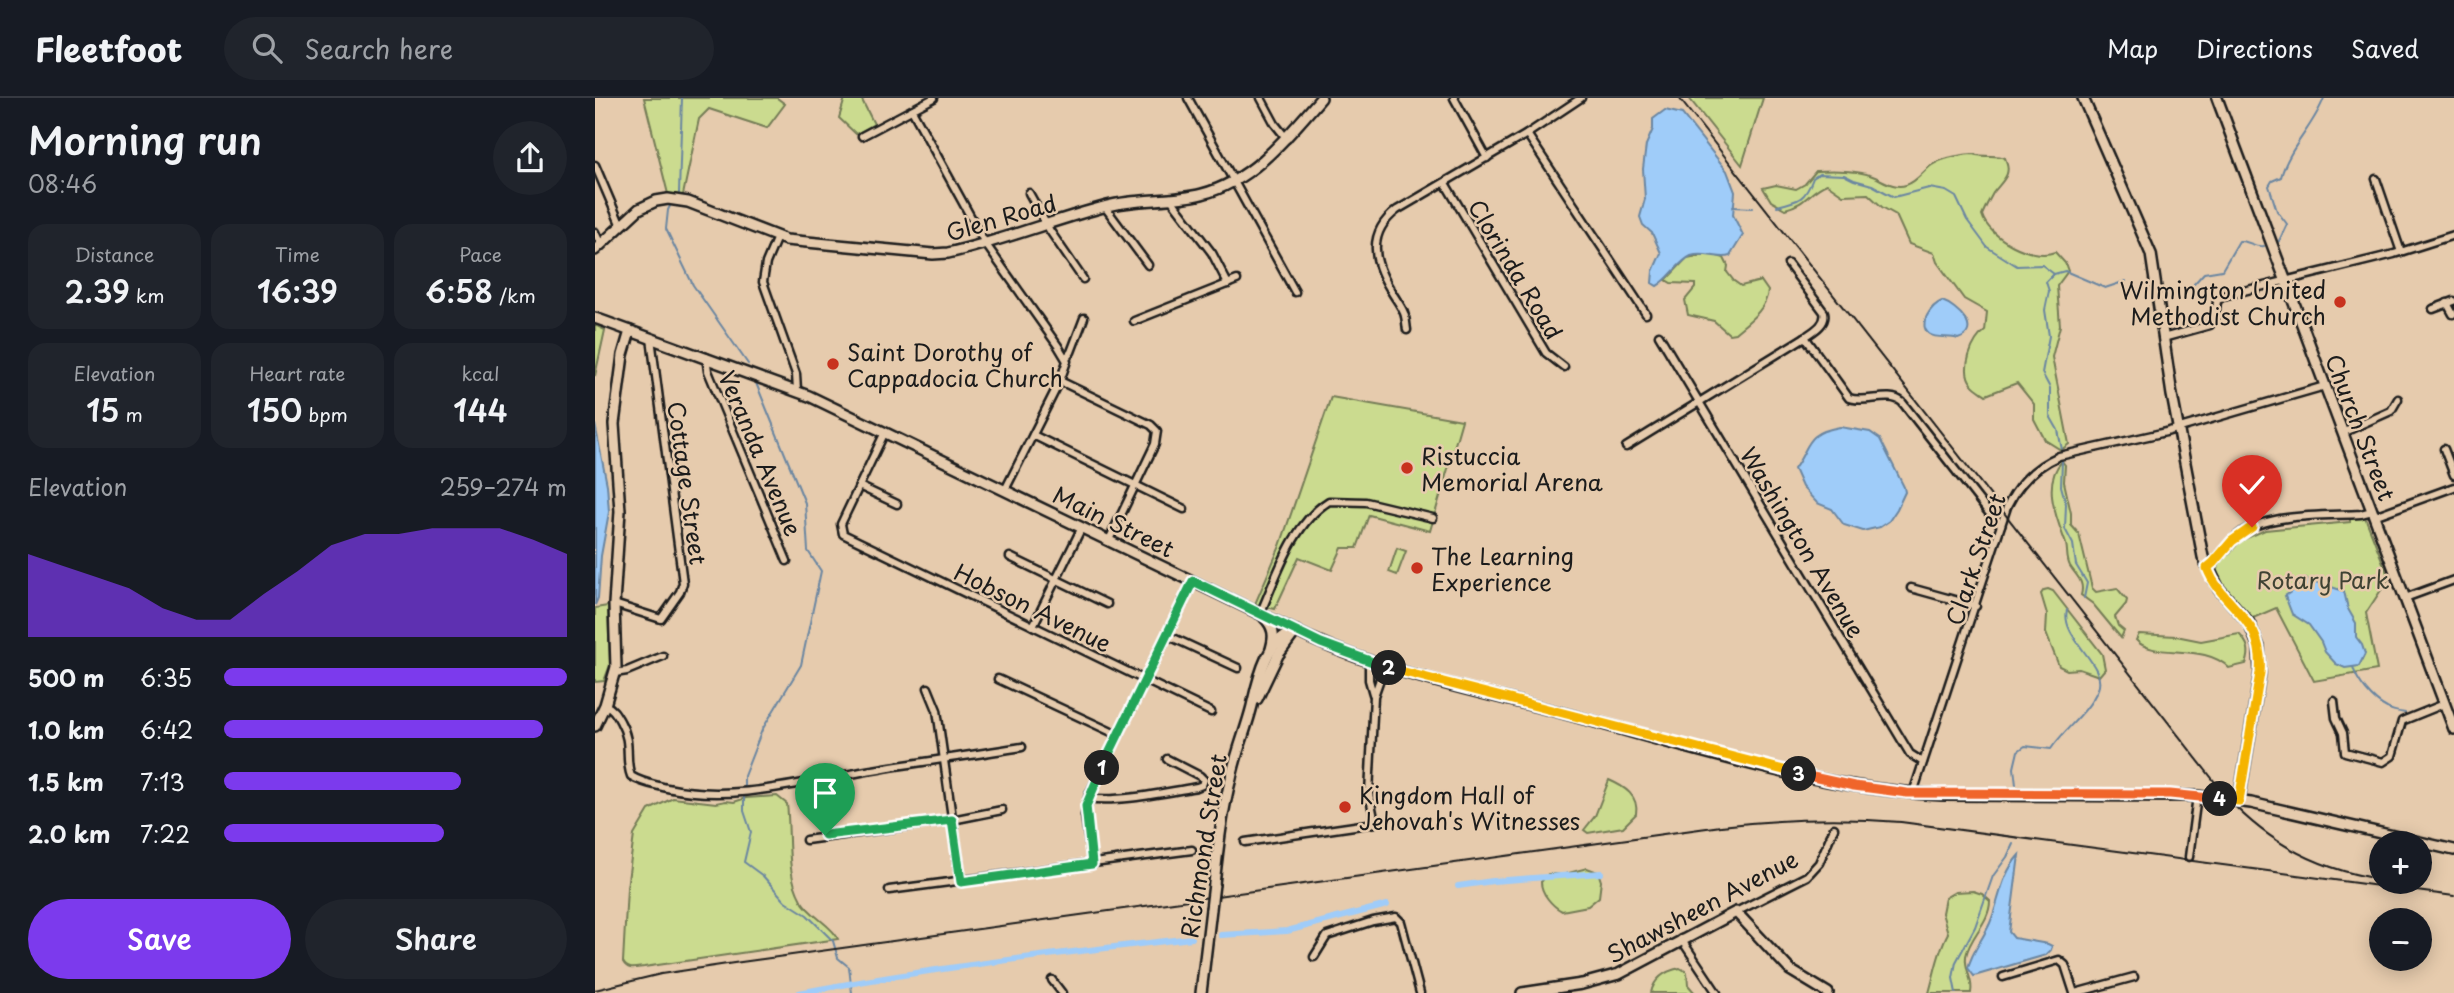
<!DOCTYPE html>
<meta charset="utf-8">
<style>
:root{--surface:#171b24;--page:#20242c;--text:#f1f3f6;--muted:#9ea1a6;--line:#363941;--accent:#7c3aed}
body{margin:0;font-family:"Playpen Sans",sans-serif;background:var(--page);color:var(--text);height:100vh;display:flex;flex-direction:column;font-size:26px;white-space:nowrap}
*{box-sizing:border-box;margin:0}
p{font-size:23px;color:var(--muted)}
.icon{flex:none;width:38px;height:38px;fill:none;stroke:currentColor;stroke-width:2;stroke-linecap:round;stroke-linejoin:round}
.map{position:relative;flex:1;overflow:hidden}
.drawer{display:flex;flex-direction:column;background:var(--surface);width:595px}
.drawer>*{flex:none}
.controls{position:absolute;left:1774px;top:733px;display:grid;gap:14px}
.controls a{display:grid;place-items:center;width:63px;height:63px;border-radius:50%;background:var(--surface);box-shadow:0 4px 18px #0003;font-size:35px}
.pin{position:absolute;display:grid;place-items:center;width:60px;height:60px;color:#fff;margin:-72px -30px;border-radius:50% 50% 50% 0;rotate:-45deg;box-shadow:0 0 7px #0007}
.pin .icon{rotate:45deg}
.km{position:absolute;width:35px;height:35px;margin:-18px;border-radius:50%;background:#222;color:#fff;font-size:19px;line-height:35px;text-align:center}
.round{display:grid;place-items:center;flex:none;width:74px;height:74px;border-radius:37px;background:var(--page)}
.headline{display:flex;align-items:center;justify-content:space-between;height:119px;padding:0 28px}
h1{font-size:38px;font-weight:600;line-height:52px}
.figures{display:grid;grid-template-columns:repeat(3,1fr);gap:10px;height:119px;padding:7px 28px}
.figures div{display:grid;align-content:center;border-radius:18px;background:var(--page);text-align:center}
.figures b{font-size:30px;font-weight:600}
.figures small{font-size:19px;font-weight:400}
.figures p{font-size:19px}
.chart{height:196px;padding:14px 28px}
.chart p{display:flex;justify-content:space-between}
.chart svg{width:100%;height:126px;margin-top:7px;fill:var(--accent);opacity:.7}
.cta{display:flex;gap:14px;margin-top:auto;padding:14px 28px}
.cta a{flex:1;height:80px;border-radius:42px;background:var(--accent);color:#fff;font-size:28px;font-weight:600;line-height:80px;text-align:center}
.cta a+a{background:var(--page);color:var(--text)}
ul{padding:0 28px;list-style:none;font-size:23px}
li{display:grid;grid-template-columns:112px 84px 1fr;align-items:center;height:52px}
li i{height:18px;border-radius:9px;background:var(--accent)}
header{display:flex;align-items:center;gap:42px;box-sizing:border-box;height:98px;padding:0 35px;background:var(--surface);border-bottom:2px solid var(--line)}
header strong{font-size:33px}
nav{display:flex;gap:38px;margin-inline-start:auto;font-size:24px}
.search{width:490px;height:63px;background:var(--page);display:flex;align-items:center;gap:18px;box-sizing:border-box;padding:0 24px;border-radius:38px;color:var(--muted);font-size:26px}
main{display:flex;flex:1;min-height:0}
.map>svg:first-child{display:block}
</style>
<header>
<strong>Fleetfoot</strong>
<div class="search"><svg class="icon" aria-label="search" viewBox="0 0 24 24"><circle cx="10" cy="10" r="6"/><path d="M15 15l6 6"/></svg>Search here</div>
<nav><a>Map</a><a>Directions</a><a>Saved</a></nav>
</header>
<main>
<section class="drawer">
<div class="headline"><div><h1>Morning run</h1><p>08:46</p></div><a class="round"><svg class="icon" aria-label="share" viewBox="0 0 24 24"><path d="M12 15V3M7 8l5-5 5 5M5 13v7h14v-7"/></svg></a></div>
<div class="figures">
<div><p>Distance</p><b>2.39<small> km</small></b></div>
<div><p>Time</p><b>16:39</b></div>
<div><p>Pace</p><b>6:58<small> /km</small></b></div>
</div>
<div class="figures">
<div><p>Elevation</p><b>15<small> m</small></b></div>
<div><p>Heart rate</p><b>150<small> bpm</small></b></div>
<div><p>kcal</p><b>144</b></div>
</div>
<div class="chart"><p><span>Elevation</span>259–274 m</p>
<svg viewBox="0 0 160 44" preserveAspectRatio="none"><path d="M0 44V15L10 19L20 23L30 27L40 34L50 38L60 38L70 29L80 21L90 12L100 8L110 8L120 6L130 6L140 6L150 10L160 15V44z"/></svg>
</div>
<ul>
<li><b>500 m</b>6:35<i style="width:100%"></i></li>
<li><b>1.0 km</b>6:42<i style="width:93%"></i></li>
<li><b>1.5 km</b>7:13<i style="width:69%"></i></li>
<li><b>2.0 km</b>7:22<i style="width:64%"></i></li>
</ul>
<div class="cta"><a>Save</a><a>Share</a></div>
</section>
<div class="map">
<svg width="1859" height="895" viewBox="0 0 1859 895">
<rect width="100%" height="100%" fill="#e6cbad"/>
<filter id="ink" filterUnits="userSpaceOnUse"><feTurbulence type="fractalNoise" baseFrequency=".0143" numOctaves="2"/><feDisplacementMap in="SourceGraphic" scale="14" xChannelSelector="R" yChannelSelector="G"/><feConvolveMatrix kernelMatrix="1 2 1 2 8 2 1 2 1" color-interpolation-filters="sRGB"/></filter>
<g filter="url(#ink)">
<g fill="#cbdb8f" stroke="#747c56" stroke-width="2">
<path d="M49,0H182L190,6L172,30L114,11L104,21L88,97L73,96Z"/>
<path d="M250,0H270L267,2L279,26L261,36L244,20Z"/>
<path d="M1094,0H1168L1147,67Z"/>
<path d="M1378,56C1390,60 1402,56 1410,60C1418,77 1407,83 1398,95C1394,102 1390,110 1387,117C1394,140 1437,163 1460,154L1470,165L1473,173L1462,188L1465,228L1457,259L1474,346L1466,352L1450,342L1439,321V306L1422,285L1391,297C1387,294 1380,290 1377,286C1365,272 1377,242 1390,233L1392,214L1369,201L1342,164L1339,155L1314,146L1301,117L1287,109L1273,96L1248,97L1232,86C1214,93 1212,106 1190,111L1176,103L1168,90L1181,87L1201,91L1210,86L1221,73C1238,72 1264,72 1280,79C1289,83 1300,91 1311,87C1322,84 1328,73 1337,67C1349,59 1364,57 1378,56Z"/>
<path d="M1115,156L1129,160L1133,168L1132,174L1139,183L1146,188L1166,183L1173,193C1171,212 1154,223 1140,235L1134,236L1119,223L1093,217L1090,202L1100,190V186L1076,185L1071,182L1092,160Z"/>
<path d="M0,227L10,232L0,278Z"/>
<path d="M736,299L867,322L835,433L774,417L762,450H747L737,472L704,459L680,511L660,506L685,448Z"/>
<path d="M1467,363L1470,367L1469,384L1476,415V427L1484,436L1497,490L1501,494L1522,490L1532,502L1531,506L1520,519L1523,528L1529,533L1526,540L1498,506L1486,497C1490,483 1481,478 1475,468C1471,460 1473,454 1471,446C1462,421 1446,386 1467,363Z"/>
<path d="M1755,419H1770L1794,480L1771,515L1782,572L1719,583L1681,510L1658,520L1623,482L1622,471L1627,459L1633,457L1645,443L1670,432L1755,424Z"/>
<path d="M802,450L811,453L802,477L794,474Z"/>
<path d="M1453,491L1458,493L1507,556L1510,571L1504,578L1484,571L1472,572L1464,568L1451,535L1452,516L1446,496L1449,492Z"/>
<path d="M13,508L15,567L9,583L0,584V510Z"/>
<path d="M1544,536L1581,538L1606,543L1644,536C1653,545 1656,553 1651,566L1634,570C1609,544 1558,562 1541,542Z"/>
<path d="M1014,682C1030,689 1044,698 1041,716L1028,729L993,735L989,732L1000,718Z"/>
<path d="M182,698L192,706C196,738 190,773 206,802C215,818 238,828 243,841L49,869C40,870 33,873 28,864L32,790L39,737L54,712L78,700L121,705L131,703L139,704L151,700Z"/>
<path d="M992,770L1003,774L1006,783L1004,799L993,808L967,813C957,808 946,795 946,784L953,776H970Z"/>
<path d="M1378,793L1387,796L1395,803C1395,824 1375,838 1371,858C1369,873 1379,881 1376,895H1334C1340,874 1343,853 1353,835L1347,815L1350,800L1360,794Z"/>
<path d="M1085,870L1092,874L1093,887L1100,895H1056C1059,880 1070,873 1085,870Z"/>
</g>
<g fill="#9fccf9" stroke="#6b86a1" stroke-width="2">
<path d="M1070,12L1087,16L1132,73L1140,94L1138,117L1148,137L1135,158C1122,162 1110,153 1096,158C1083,164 1075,181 1062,188L1057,185L1058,173L1066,155L1057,135L1048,127L1045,119L1050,101L1048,71L1051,47L1058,31V21Z"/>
<path d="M1347,203C1362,208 1388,233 1363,241C1355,238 1341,241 1334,236C1322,226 1337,207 1347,203Z"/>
<path d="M0,326L12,387L14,414L6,458L3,500L0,507Z"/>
<path d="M1245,329L1275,334L1285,341L1309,389L1310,394L1302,411L1294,423L1285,429L1268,433L1249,427L1237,411L1222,405L1207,389L1199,371C1216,348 1209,335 1245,329Z"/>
<path d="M1711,481L1749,493L1753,511L1761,525V539L1767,547L1770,556L1764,568L1750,570L1741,566L1730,554L1726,544L1714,527L1697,516L1690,498L1706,487Z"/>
<path d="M1424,757L1414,834L1419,840L1453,846L1457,848L1456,852L1451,857L1379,878L1373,870C1377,853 1388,841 1395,825C1405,801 1406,777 1424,757Z"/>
</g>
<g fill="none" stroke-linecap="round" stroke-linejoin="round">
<g stroke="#6b86a1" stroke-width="2">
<path d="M84,95L87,0"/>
<path d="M76,106L73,112L71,131L98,187L153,266"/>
<path d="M1182,108C1204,103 1210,102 1218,80L1224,76L1249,77L1259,82L1277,87L1299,99L1334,90L1351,93L1361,99L1372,122L1392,149L1422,168L1447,167L1459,176"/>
<path d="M1138,109L1158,110"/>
<path d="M1684,143L1692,126L1682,113L1674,88L1677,83L1686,79C1694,49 1719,28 1729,0"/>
<path d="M1571,201L1588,198L1609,175L1627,172L1644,143C1654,142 1659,150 1669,148"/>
<path d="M1467,352L1463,332L1455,318V290L1447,275L1454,238L1450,212L1454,193L1451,184L1459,176L1470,173L1510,190L1531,183"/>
<path d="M1467,363L1466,388L1471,406L1470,431L1478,446L1481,467L1492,485L1489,500"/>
<path d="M1758,569C1762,584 1778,603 1792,610C1797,613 1804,614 1810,615"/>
<path d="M1421,687L1419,670L1423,653L1430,648L1456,651C1470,630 1493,615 1503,591C1513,567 1465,540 1472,512"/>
<path d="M149,690V678L167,632L206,567L226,473L213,453L210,405L161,285"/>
<path d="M149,699V713L156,734L149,764L168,778L190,803L212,817L238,843L243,860L254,869L257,895"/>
<path d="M1361,895L1358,880L1361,864L1380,829L1398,778L1412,759L1418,746"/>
</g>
<g stroke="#9fccf9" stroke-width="6">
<path d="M863,788L898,783L1006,775"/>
<path d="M626,837L692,833L792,807"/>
<path d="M204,895C334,870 466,855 597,840"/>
</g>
<g stroke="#1c1c1c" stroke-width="11">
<g id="street">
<path d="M593,0L700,194"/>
<path d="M666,0L680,26L692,41"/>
<path d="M859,0L892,60"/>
<path d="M317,12L390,145L463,248L472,263L465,283L410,392"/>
<path d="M932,36L1051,216"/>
<path d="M267,38L339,0"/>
<path d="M0,67L26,128"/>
<path d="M1781,81L1806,154"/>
<path d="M850,85L951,255L969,269"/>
<path d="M434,95L455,133L488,181"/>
<path d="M575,100L617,155L633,186"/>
<path d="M510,109L553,167"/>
<path d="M0,134L6,147"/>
<path d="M182,139L171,165L168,184L201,276L202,292"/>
<path d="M1852,205L1858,216"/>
<path d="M1838,211L1859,203"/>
<path d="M539,223L642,182"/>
<path d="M812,232C811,226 811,220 809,215C806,207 799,199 795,191C778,163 772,135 802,112L932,36L986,0"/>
<path d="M1064,237L1315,656L1328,664"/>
<path d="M1210,239L1254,300C1271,306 1294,293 1307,304L1394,415L1406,427"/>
<path d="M1568,240L1615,227L1620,220L1622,203L1628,198L1799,156L1859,137"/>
<path d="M111,259L113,273L192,463"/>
<path d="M471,260L476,254L489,220"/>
<path d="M465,283L556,327L562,333L560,346L514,442"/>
<path d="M290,334L246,426L248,436L616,614"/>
<path d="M1747,335L1796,313L1803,301"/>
<path d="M438,337L589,411"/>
<path d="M1031,349L1210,239C1219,233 1232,226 1229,214L1193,166"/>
<path d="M1849,351L1859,377"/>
<path d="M264,388L302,406"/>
<path d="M1779,418L1859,389"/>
<path d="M415,459L512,506"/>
<path d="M1612,469C1626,461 1632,444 1647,434C1677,415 1731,418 1766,416L1777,413"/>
<path d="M1316,490L1381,508"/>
<path d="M1810,500L1859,482"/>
<path d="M19,506L66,521L85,494L88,485L56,240"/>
<path d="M665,516C682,478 697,426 734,403L771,404L838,420"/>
<path d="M438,528L487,429"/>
<path d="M572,537L643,570"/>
<path d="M774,563V582L778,596"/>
<path d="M20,575L32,573L68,558"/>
<path d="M403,581L523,637"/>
<path d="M333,590L342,612L366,784"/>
<path d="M1739,603L1741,620L1748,635L1750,654L1788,664L1797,658L1807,623L1849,606"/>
<path d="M10,607C18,610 21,616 25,623C38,646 29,660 36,678C47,685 60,687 72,690C143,705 213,682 284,671C331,663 379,657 427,649"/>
<path d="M1318,695L1412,409C1423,386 1441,368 1464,358L1571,334L1730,288"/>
<path d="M493,700C522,705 572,694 602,689L607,687L609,682L605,678L572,661"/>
<path d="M211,742L357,722L407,712"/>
<path d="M650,744L780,725L774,695L779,598L785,581L794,569"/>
<path d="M1594,759L1602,698"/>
<path d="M497,766L490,717L494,697L598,483"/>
<path d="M294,792L597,752"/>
<path d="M1141,814L1212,778L1224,765L1239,730"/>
<path d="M1086,841L1122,895"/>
<path d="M719,859L732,838L778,823L801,819L806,824L825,895"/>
<path d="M1408,879L1464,862L1470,867L1479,895"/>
<path d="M457,882L467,895"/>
<path d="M1480,895L1539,879"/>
</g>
</g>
<g stroke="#1c1c1c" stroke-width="14">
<g id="secondary">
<path d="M1488,0L1556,156L1577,297L1608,459L1624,491L1654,525L1664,549L1665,575L1644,703"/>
<path d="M1622,0L1859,631"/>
<path d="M0,152L44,111L61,103L73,101L93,104L191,142L338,156L353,155C407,143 458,122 512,108C544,100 577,104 607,96C658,83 693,38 726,0"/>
<path d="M0,220L214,298L715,540C797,577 888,594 975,617C1097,650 1221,691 1348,697L1602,698L1656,705L1859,752"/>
<path d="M669,519C679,529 680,538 676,551"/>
<path d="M662,601L683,557L700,534"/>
<path d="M0,628L10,607L21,569L19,506L25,413L19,326L28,257L35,233"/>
<path d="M619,786C623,750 627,714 636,680C641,655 651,632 657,608C663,582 671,540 701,533"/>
<path d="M606,895L616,811"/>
<path d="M927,895L987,886L1024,876L1141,814L1195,872L1233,895"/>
</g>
</g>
<use href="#street" stroke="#e6cbad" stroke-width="6"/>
<use href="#secondary" stroke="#e6cbad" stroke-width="9"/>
<g stroke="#1c1c1c" stroke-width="2">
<path d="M1084,0L1634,702C1671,742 1719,768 1773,779"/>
<path d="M0,892L66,876L139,865L1126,728C1186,721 1245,719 1306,724L1859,798"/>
</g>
<g stroke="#1c1c1c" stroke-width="14" stroke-linecap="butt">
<path id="secondary-bridge" d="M616,811L619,786"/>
</g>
<use href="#secondary-bridge" stroke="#e6cbad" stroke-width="9"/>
</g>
</g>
<g fill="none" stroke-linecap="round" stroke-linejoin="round" filter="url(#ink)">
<g stroke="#fff" stroke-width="14">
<path id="split-1" d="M230,737L357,722L366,784L497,766L491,708L507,670"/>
</g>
<g stroke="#fff" stroke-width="14">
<path id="split-2" d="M507,670L598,483L726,545L794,570"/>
</g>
<g stroke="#fff" stroke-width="14">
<path id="split-3" d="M794,570L1204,676"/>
</g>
<g stroke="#fff" stroke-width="14">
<path id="split-4" d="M1204,676L1259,688L1312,695L1575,696L1625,701"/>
</g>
<g stroke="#fff" stroke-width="14">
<path id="split-5" d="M1625,701L1644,703L1665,575C1670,518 1629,513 1612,470L1618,465L1637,443L1657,429"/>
</g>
<use href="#split-1" stroke="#22a559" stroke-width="9"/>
<use href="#split-2" stroke="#22a559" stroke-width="9"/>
<use href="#split-3" stroke="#f5b400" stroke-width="9"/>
<use href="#split-4" stroke="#f0652b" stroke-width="9"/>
<use href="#split-5" stroke="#f5b400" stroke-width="9"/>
</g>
<g fill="#c8321e" stroke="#e6cbad" stroke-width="2.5">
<circle cx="1745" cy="204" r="7"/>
<circle cx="238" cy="266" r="7"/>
<circle cx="812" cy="370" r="7"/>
<circle cx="822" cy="470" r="7"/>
<circle cx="750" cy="709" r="7"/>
</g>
<g text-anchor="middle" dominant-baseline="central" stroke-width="5" stroke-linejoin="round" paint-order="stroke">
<g font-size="23" fill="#1c1c1c" stroke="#e6cbad">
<text transform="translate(406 119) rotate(-16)">Glen Road</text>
<text transform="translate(921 171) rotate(59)">Clorinda Road</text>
<text transform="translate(1766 329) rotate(69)">Church Street</text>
<text transform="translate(166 355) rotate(67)">Veranda Avenue</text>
<text transform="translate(93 385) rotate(82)">Cottage Street</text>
<text transform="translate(519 423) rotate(26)">Main Street</text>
<text transform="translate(1208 444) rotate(59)">Washington Avenue</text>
<text transform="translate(1380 461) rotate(-71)">Clark Street</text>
<text transform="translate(438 509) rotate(26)">Hobson Avenue</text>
<text transform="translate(608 748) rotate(-81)">Richmond Street</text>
<text transform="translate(1107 808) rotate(-28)">Shawsheen Avenue</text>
</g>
<g font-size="23" fill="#1c1c1c" stroke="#e6cbad" text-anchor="start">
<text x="1731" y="191" text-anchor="end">Wilmington United<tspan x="1731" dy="26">Methodist Church</tspan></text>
<text x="252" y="253">Saint Dorothy of<tspan x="252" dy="26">Cappadocia Church</tspan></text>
<text x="826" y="357">Ristuccia<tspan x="826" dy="26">Memorial Arena</tspan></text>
<text x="836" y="457">The Learning<tspan x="836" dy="26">Experience</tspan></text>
<text x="764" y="696">Kingdom Hall of<tspan x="764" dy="26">Jehovah's Witnesses</tspan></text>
</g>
<g font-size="23" fill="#3f4233" stroke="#e6cbad">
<text x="1728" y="481">Rotary Park</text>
</g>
</g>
</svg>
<div class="controls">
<a>+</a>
<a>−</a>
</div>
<div class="pin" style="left:230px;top:737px;background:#1e9e55"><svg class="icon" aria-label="arrive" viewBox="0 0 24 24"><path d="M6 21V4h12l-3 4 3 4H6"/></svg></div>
<div class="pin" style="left:1657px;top:429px;background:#d93025"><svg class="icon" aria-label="check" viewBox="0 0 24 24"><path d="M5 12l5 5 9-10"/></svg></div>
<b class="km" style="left:507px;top:670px">1</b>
<b class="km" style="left:794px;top:570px">2</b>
<b class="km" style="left:1204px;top:676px">3</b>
<b class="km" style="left:1625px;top:701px">4</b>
</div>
</main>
